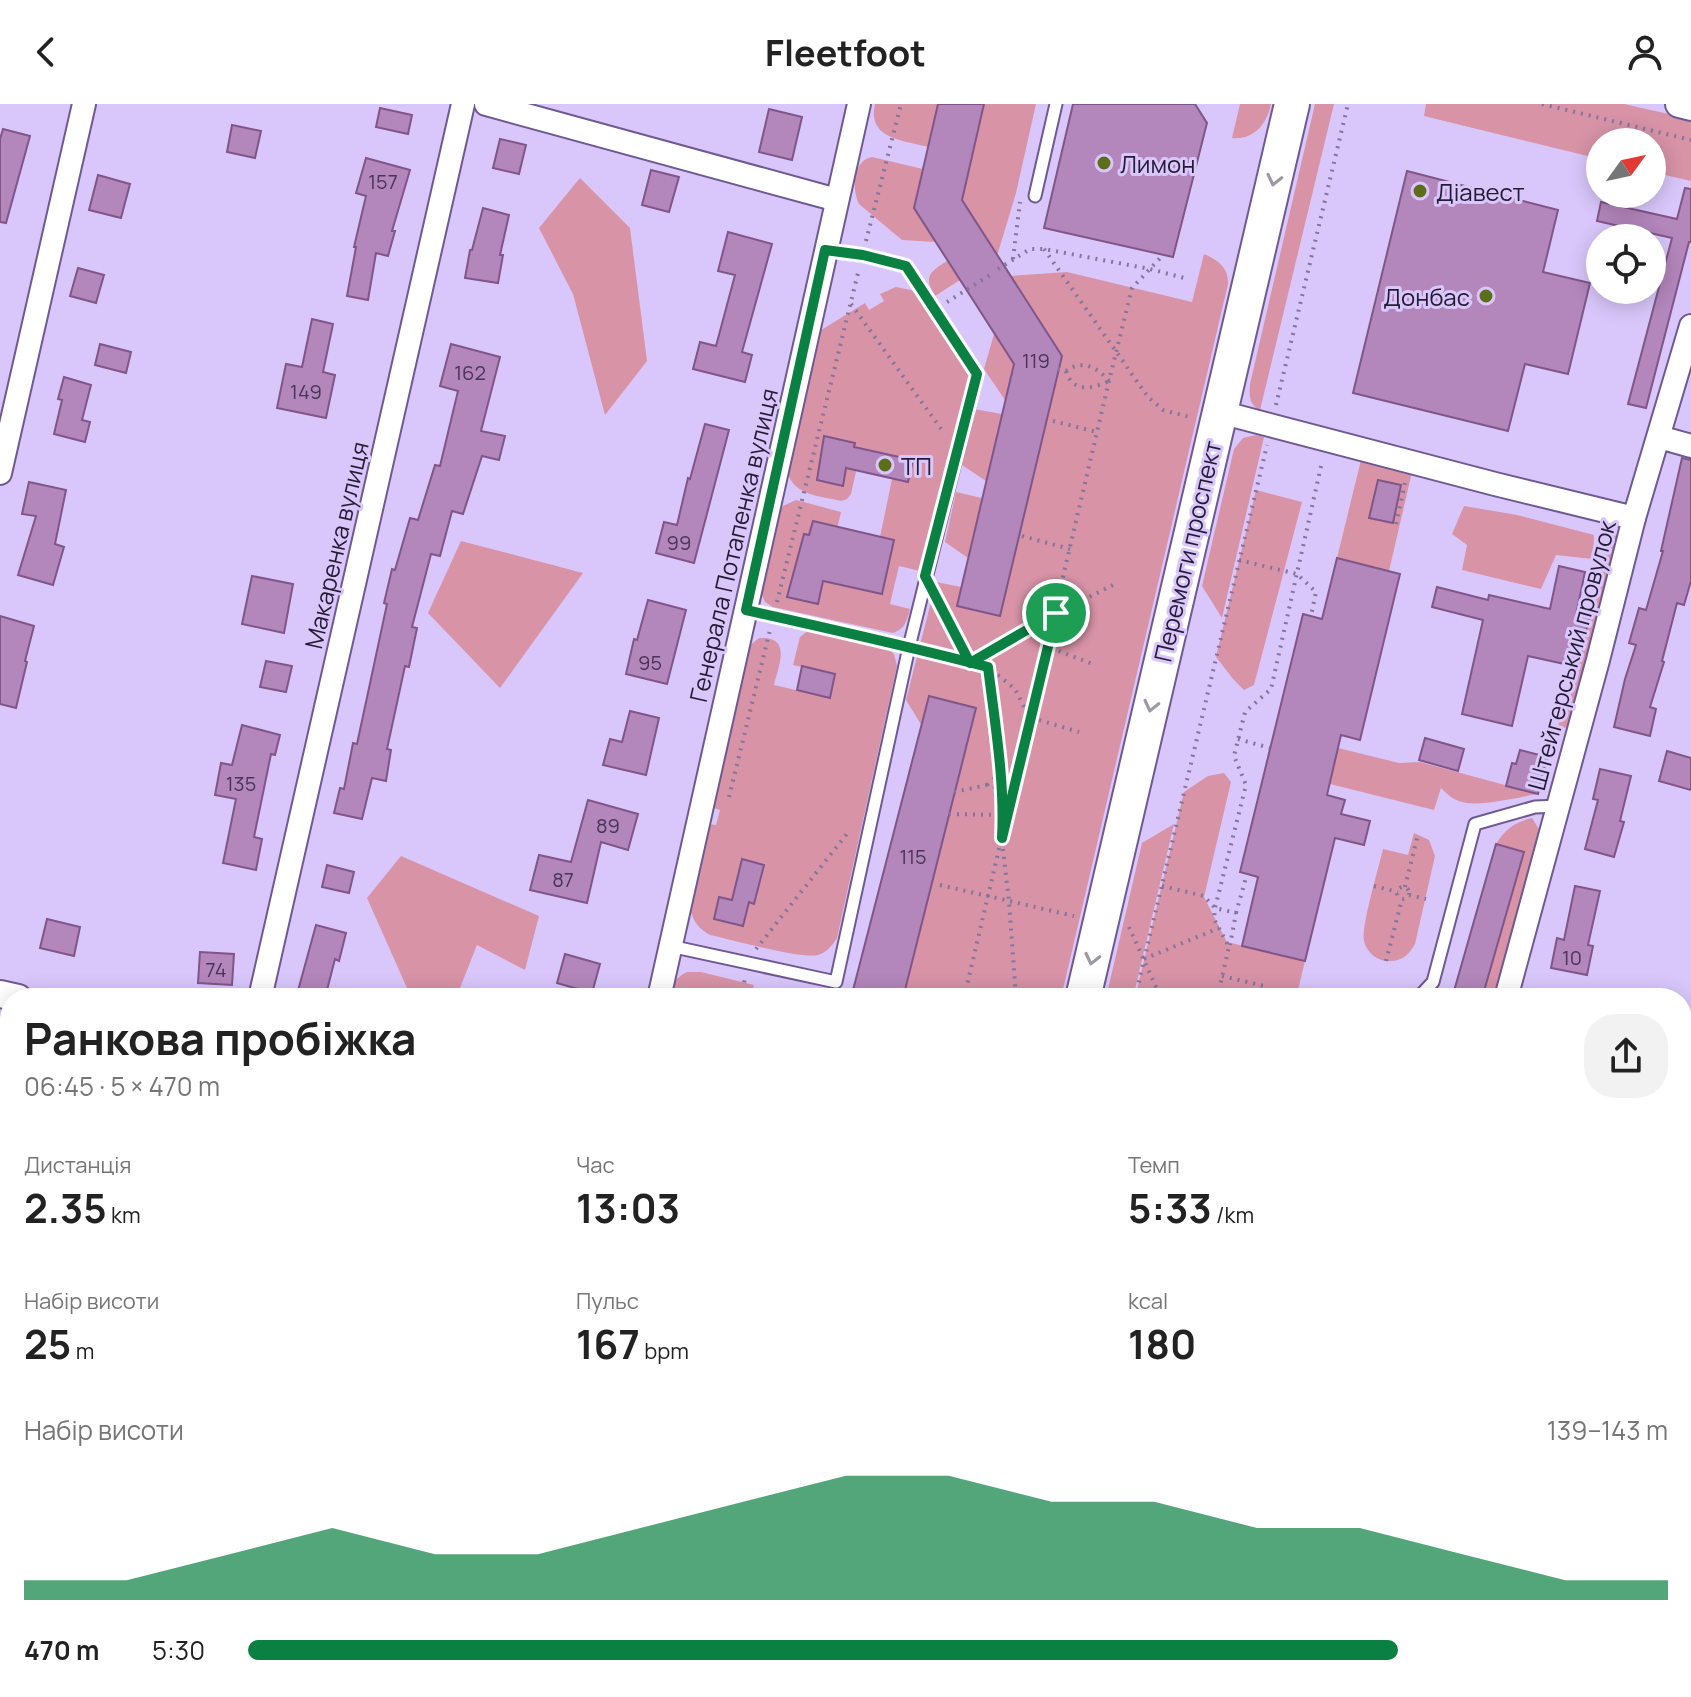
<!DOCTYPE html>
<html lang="uk">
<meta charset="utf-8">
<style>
:root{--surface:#fff;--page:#f2f2f2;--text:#222;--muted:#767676;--accent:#0b8043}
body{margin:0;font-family:Manrope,sans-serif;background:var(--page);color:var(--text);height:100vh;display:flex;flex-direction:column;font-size:30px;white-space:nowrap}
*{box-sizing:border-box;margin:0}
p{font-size:26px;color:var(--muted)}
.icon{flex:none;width:44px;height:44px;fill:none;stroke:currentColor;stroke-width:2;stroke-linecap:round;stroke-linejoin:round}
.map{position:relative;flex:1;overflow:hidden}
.sheet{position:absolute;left:0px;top:884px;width:1692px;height:710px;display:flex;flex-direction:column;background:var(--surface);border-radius:32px 32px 0 0;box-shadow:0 4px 20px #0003}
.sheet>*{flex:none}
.needle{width:52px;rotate:57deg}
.controls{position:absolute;left:1586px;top:24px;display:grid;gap:16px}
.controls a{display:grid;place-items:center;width:80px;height:80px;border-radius:50%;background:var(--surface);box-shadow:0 4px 20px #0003;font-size:40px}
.pin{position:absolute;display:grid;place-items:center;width:68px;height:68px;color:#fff;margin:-34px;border:4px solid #fff;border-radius:50%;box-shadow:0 2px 8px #0007}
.round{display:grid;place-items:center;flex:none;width:84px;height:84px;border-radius:32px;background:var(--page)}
.head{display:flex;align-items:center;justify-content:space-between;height:136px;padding:0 24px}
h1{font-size:44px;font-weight:700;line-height:60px}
.metrics{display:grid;grid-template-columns:repeat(3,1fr);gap:12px;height:136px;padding:8px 24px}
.metrics div{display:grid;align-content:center}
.metrics b{font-size:40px;font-weight:700}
.metrics small{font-size:22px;font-weight:400}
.metrics p{font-size:22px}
.chart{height:224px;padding:16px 24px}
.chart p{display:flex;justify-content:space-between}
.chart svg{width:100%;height:144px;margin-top:8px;fill:var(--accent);opacity:.7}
ul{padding:0 24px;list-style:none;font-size:26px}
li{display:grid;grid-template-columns:128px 96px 1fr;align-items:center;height:60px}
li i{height:20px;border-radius:10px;background:var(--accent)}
header{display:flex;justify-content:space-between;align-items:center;height:104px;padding:0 24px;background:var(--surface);font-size:36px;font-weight:700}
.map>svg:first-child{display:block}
</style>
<header><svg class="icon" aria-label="back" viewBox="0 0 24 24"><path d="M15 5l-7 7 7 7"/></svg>Fleetfoot<svg class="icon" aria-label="person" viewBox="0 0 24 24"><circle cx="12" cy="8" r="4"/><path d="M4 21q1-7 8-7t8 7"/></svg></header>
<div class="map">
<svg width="1691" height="1593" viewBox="0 0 1691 1593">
<rect width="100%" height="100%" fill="#d9c7fb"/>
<g fill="#cdb9f1">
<path d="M10,1338V1584H514L512,1593H0V1391Z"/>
<path d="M1682,1353L1691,1358V1376L1687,1389L1691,1391V1461L1682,1490Z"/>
<path d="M1004,1584H1653L1650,1593H1002Z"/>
</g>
<g fill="#d893a7">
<path d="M875,0H938L928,43C903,36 867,35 875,0Z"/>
<path d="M984,0H1036L1016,89L997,152L962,96Z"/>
<path d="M1240,0H1271C1267,20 1254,36 1232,34Z"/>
<path d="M1315,0H1334L1260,306C1249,301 1249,291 1250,280Z"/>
<path d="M1426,0H1624L1691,15V77L1652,68V38H1600V55L1424,12Z"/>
<path d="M872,53L923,65L914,104L936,138L902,136L859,100C852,85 852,57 872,53Z"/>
<path d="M580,74L630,124L647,257L605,311L573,190L539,124Z"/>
<path d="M1204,150C1218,156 1229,164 1228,180L1061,894H902L976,604L929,592L922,622L906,596L936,478L961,483L957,502L1000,511L1062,252L1010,172L1067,168L1192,198Z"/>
<path d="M947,157L960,176L935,192C923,172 930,168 947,157Z"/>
<path d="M896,183L911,186L917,190L969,271L920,467L899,462L890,500L910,505C907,517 905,525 893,529L773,503L765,498L761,489L779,408L783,402L796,396L841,408L825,478L882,490L894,436L880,433L892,375L908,378L913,356L861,345L851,390L847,395L841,397C821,392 793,392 787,367L818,228L865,199L869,206L884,197L880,190Z"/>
<path d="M994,230L1014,260L1005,296L984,265Z"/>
<path d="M974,305L1002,310L986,377L962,361Z"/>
<path d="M1256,331L1264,333L1222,514L1202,482L1234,345L1243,334Z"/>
<path d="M1361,356L1412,368L1389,467L1337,454Z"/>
<path d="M1256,386L1302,398L1254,581L1244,586L1233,575L1216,553Z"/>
<path d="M956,388L982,394L968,454L945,438Z"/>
<path d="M1464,402L1517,411L1594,431L1593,455L1556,451L1541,485L1462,466L1467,441L1452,430Z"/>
<path d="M1611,426L1617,428L1619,433L1571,618L1565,624L1557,625L1578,563Z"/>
<path d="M461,437L583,469L500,584L428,509Z"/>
<path d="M809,526L885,542L894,550L897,562L837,834C832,842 827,848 818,851C800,855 733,836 710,831C696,823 691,814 689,798L707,720L716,721L720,706L711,703L748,543L759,534C792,532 779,560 774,581L830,594L835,570L793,561L800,533Z"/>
<path d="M1338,644L1399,659L1420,658L1538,690C1519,693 1479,703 1462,698C1453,696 1447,690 1441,684L1434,706L1330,680Z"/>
<path d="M1224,669L1231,678L1204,793L1227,838L1305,857L1296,894H1135L1184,688L1208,672Z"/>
<path d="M1532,714L1539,725L1538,738L1493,894H1482L1524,748L1496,740C1505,725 1515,718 1532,714Z"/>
<path d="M1174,720L1133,894H1106L1142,739Z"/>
<path d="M1414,729L1429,736L1435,752L1415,840C1410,849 1403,857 1391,857C1379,858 1367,850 1364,837C1361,822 1379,763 1383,745L1408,751Z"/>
<path d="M401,752L539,812L525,866L477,841L456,894L411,893L367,794Z"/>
<path d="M687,868H701L754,881L750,894H668C671,880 675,874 687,868Z"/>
<path d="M1691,945V1013L1682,1009V968Z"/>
<path d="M1573,1584H1623L1620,1593H1573Z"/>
</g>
<g fill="#b386bc" stroke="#805688" stroke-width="2">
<path d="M938,0H984L962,96L1062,252L1000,512L957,502L1014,260L914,104Z"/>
<path d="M1073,0H1195L1207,19L1173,153L1044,124Z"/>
<path d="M380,4L412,11L408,30L376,23Z"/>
<path d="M769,5L802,13L792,56L759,48Z"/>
<path d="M232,21L261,27L255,54L227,48Z"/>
<path d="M3,25L30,32L6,119L0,118V35Z"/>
<path d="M500,35L526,41L519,70L493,64Z"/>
<path d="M366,54L410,66L392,127H395L388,152L376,149L368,196L347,192L356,143H354L366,92L356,89Z"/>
<path d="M651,66L679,73L669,108L642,101Z"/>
<path d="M1407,67L1558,106L1543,168L1590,179L1568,270L1525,260L1508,327L1353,289Z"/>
<path d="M98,71L130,80L121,114L89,106Z"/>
<path d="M1685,84L1691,85V138H1689L1646,304L1628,300L1672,134L1597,117L1601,98L1677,115Z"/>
<path d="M483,104L509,111L500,151H503L498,179L465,174L470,146H472Z"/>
<path d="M728,128L772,140L742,248L752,251L745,278L693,265L700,238L716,242L735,171L718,167Z"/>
<path d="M78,164L104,171L96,199L70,192Z"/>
<path d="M312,215L333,220L323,268L335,271L326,314L277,304L286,260L302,263Z"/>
<path d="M100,240L131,248L126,269L95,261Z"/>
<path d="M451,240L500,253L481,327L505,332L499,356L482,352L463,410L452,407L440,452L431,450L412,523L417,524L409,563L405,562L387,645L391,646L386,677L372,674L362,715L334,709L340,684L344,685L353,639L357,640L387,500L384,499L392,465L395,466L410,414L418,416L435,361L440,362L458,287L440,282Z"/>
<path d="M64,273L91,281L82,316L90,318L85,338L54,330L62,296L58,295Z"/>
<path d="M705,320L729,326L694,459L656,449L664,418L677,421L688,374L690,375Z"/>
<path d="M824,332L855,339L854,343L913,356L908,378L846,364L843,382L817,376Z"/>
<path d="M1682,354L1691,356V477L1684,501L1677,499L1662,557L1664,558L1650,603L1656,605L1650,632L1614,623L1625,575L1636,541L1629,539L1639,504L1646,506L1663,447H1661Z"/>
<path d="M1378,376L1401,381L1393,419L1369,414Z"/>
<path d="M29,378L66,386L55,440L64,443L53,481L18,471L36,412L22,410Z"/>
<path d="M813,417L894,436L882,490L823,477L818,500L787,493L804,430L809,431Z"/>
<path d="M1337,454L1400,470L1360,636L1341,631L1327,691L1345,696L1341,710L1370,717L1364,741L1335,734L1305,857L1242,842L1258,773L1240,768L1303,510L1322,515Z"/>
<path d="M1559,462L1585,468L1576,511L1589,514L1578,563L1528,552L1512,622L1462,610L1483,516L1432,503L1437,483L1488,496L1489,491L1550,505Z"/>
<path d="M252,472L293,480L284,529L242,520Z"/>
<path d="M648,496L686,506L667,580L626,570L634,535L637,536Z"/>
<path d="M0,512L34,522L25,557L27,558L16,604L0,600Z"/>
<path d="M266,557L292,562L286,588L260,583Z"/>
<path d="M802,562L835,570L830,594L797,586Z"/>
<path d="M929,592L976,604L903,894H851Z"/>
<path d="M630,607L659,614L646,671L603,661L610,635L622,638Z"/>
<path d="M242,621L280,631L275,651L271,650L254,733L262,735L256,766L223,759L236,695L215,691L221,659L232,661Z"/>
<path d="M1425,634L1464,645L1458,667L1419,656Z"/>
<path d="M1520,646L1547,653L1538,690L1506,682L1512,659L1516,660Z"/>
<path d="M1667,647L1691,654V686L1659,677Z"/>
<path d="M1600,665L1631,672L1620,717L1624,718L1614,753L1585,745L1598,696L1593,695Z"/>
<path d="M588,696L638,710L628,746L601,738L587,799L530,786L539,751L571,758Z"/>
<path d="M1496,740L1524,748L1482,894H1452Z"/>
<path d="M742,755L764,761L754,800L749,798L743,822L714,815L719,793L732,796Z"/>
<path d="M327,761L354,768L349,789L322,783Z"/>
<path d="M1575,782L1600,787L1588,841L1593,842L1587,871L1551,864L1557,834L1564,836Z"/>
<path d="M47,815L80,823L74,852L40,844Z"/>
<path d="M316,821L346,829L339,857L335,855L325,894H296Z"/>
<path d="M200,848L234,850L232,881L198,879Z"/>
<path d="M565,850L600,860L592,889L557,879Z"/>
</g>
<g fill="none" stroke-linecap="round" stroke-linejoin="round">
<g stroke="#6f5992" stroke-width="15">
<g id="service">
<path d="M1035,92L1056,0"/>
<path d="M746,506L909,543"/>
<path d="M670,842L836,878L909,543L977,270L906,162L863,151L825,146"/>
<path d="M1418,894L1433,878L1475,720L1535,703L1558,702"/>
<path d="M1327,1584L1348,1593"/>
<path d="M528,1588L551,1593"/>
<path d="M690,1593L695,1584"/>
<path d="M1309,1593L1310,1584"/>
</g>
</g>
<g stroke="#6f5992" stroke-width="26">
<g id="minor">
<path d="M486,0L837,96"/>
<path d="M1220,308L1495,380L1634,414"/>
<path d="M1659,333L1691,342"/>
<path d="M0,369L84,0"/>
<path d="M260,894L463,0"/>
<path d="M659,894L859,0"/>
<path d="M1506,894L1598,556L1634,414L1691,222"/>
<path d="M527,1593L529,1584"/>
</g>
</g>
<g stroke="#6f5992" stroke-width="30">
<g id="tertiary">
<path d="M1679,0L1691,3"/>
<path d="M0,890L18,894"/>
</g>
</g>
<g stroke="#6f5992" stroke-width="34">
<path id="secondary" d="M1682,1319L1691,1323"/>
</g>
<g stroke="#6f5992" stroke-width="38">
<g id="primary">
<path d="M1083,894L1292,0"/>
<path d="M927,1593L929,1584"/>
<path d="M1686,1593L1691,1576"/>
</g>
</g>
<g stroke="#83759c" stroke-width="4" stroke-dasharray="2 6" stroke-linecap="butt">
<path d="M1542,0L1691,36"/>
<path d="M866,137L901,0"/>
<path d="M1044,145L1148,293L1163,306L1190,313"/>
<path d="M1013,155L1020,98"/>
<path d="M998,165L1030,145H1044L1150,165L1184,174"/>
<path d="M947,198L990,171"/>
<path d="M851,200L944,329"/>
<path d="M1058,265L1066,267C1082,255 1097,263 1109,277"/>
<path d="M1066,267C1072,289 1093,285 1109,277"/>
<path d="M1276,301L1348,0"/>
<path d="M1053,317L1097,328"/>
<path d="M1396,420L1405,379"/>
<path d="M1022,432L1070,445"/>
<path d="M1239,456L1297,470L1316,488L1311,512"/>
<path d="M937,496L970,559L1049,513L1113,481"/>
<path d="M777,498L859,165"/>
<path d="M1025,526L1048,543L1093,560"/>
<path d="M923,546L988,563L1015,585L1029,613L1079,628"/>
<path d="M988,563L1000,657L1002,720"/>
<path d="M1238,635L1270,644"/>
<path d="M987,681L1000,670"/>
<path d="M954,688L987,681L1001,685"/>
<path d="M729,693L770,526"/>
<path d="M949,710L1003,711"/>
<path d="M1002,737L1009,797L1016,894"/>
<path d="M940,781L1074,812"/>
<path d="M1162,782L1204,792L1215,804L1236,809L1230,841"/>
<path d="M1374,782L1398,788"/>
<circle cx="1403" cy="789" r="6"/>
<path d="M1405,783L1418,730"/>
<path d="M1409,791L1426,795"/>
<path d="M1236,809L1247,770"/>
<path d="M1129,823L1161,894"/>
<path d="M756,845L850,726"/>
<path d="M1144,855L1219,824"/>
<path d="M1386,857L1402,795"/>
<path d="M1222,872L1264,882L1262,894"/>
<path d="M741,894L745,874"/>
<path d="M964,894L1109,277L1132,184L1163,151"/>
<path d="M1135,894L1267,341"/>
<path d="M1217,894L1229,843L1214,815L1215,804L1246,681L1234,652L1245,608L1271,585L1322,358"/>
<path d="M1682,1507L1691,1478"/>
<path d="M859,1584L863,1593"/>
<path d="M1196,1584V1593"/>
<path d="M1484,1584L1489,1593"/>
<path d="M1553,1584L1555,1593"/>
<path d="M657,1593L663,1584"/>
<path d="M809,1593L811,1584"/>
</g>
<use href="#service" stroke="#fff" stroke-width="11"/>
<use href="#minor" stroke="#fff" stroke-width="22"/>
<use href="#tertiary" stroke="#fff" stroke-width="26"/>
<use href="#secondary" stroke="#fff" stroke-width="30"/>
<use href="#primary" stroke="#fff" stroke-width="34"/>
</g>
<defs><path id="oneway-chevron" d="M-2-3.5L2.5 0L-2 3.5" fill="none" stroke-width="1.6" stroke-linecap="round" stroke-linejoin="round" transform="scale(2)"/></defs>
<g stroke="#9d99a4">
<use href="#oneway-chevron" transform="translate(1274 76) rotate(103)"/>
<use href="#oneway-chevron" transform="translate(1151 602) rotate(103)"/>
<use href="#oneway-chevron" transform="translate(1092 855) rotate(103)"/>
</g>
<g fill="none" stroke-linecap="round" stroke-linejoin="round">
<g stroke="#fff" stroke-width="16">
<path id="route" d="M1056,509L970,559L925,472L977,270L906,162L863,151L825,146L746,506C827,524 908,542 988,563C995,620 1005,677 1002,734L1056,509"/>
</g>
<use href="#route" stroke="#0b8043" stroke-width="10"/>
</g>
<g fill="#5d6e1b" stroke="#d9c7fb" stroke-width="3">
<circle cx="1104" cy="59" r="8"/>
<circle cx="1420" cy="87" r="8"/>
<circle cx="1486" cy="192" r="8"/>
<circle cx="885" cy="361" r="8"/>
</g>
<g text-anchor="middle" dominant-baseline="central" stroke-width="6" stroke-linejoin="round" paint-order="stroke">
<g font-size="20" fill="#483656">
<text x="383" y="77">157</text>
<text x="1036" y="256">119</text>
<text x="470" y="268">162</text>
<text x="306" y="287">149</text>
<text x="679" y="438">99</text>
<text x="650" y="558">95</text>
<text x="241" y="679">135</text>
<text x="608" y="721">89</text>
<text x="913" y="752">115</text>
<text x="563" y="775">87</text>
<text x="1572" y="853">10</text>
<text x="216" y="865">74</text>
</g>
<g font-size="24" fill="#251c34" stroke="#d9c7fb" text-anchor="start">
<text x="1120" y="59">Лимон</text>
<text x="1436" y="87">Діавест</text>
<text x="1470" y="192" text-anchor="end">Донбас</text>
<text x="901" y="361">ТП</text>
</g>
<g font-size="24" fill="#251c34" stroke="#d9c7fb">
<text transform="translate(336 441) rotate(-77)">Макаренка вулиця</text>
<text transform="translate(733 441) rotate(-77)">Генерала Потапенка вулиця</text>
<text transform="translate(1187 447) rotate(-77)">Перемоги проспект</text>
<text transform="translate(1571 551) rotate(-75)">Штейгерський провулок</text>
</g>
</g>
</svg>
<div class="controls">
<a><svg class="needle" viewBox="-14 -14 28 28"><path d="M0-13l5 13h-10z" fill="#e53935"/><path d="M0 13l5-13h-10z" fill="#767676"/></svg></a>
<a><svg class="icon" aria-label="locate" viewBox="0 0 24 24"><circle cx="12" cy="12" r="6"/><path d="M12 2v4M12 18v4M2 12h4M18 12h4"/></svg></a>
</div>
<div class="pin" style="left:1056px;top:509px;background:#1e9e55"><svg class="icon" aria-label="arrive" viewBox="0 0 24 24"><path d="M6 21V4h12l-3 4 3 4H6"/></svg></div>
<section class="sheet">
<div class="head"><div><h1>Ранкова пробіжка</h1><p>06:45 · 5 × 470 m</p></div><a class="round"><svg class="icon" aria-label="share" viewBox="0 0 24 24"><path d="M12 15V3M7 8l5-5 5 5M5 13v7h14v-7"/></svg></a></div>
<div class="metrics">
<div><p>Дистанція</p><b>2.35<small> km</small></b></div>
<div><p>Час</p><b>13:03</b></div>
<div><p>Темп</p><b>5:33<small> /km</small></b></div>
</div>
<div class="metrics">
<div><p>Набір висоти</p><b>25<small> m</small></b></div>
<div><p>Пульс</p><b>167<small> bpm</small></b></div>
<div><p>kcal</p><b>180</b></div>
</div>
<div class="chart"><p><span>Набір висоти</span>139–143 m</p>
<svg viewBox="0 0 160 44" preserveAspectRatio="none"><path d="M0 44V38L10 38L20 30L30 22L40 30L50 30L60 22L70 14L80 6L90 6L100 14L110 14L120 22L130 22L140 30L150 38L160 38V44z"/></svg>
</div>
<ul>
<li><b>470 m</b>5:30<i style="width:81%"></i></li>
</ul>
</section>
</div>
